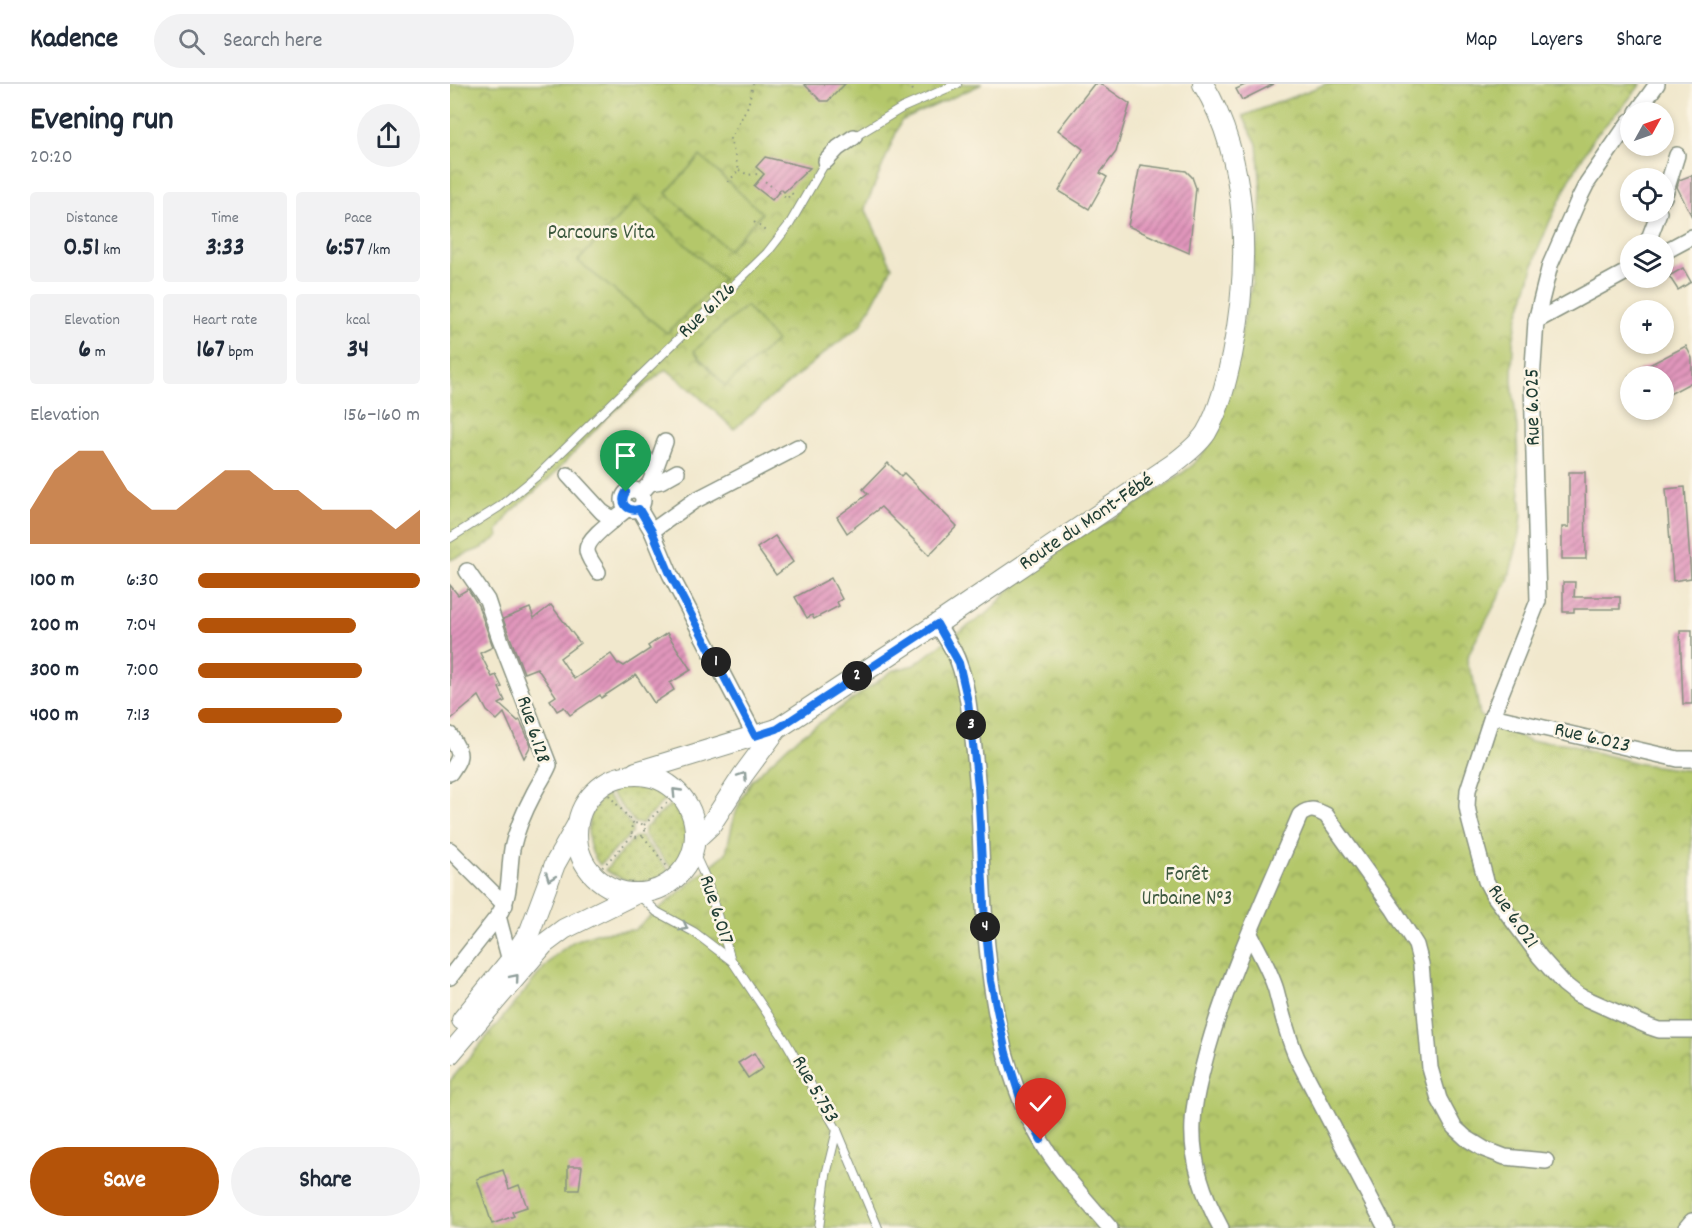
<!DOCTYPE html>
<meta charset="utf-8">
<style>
:root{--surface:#fff;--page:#f2f2f3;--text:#1f2937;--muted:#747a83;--line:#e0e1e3;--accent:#b45309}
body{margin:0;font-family:Dekko,sans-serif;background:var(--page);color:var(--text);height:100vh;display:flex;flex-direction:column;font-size:22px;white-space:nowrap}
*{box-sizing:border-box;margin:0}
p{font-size:20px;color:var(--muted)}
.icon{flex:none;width:33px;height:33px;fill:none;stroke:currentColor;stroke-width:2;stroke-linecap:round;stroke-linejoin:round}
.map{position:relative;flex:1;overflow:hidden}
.sheet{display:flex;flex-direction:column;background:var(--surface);width:450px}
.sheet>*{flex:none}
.needle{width:39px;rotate:50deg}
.tools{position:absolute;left:1170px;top:18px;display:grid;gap:12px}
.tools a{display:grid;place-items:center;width:54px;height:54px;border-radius:50%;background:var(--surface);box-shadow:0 3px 9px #0003;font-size:30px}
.pin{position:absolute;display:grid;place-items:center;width:51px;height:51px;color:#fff;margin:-62px -26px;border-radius:50% 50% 50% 0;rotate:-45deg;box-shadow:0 0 6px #0007}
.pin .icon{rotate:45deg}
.km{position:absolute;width:30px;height:30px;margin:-15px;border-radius:50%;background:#222;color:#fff;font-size:16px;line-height:30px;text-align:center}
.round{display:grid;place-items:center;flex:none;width:63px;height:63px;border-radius:32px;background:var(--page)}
.headline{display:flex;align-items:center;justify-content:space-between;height:102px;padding:0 30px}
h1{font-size:33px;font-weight:700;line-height:45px}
.figures{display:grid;grid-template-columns:repeat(3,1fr);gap:9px;height:102px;padding:6px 30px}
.figures div{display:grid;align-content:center;border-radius:6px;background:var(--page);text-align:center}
.figures b{font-size:26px;font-weight:700}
.figures small{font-size:16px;font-weight:400}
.figures p{font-size:16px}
.chart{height:168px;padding:12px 30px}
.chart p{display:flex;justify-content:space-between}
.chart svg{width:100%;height:108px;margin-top:6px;fill:var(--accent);opacity:.7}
.primary-button{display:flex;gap:12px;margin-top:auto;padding:12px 30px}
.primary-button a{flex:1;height:69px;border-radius:36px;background:var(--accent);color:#fff;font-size:24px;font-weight:700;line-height:69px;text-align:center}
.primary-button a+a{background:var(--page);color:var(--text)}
ul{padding:0 30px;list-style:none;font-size:20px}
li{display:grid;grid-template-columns:96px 72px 1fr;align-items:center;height:45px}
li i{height:15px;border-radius:8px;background:var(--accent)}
header{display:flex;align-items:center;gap:36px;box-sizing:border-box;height:84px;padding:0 30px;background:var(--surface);border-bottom:2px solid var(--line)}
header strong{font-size:28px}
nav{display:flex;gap:33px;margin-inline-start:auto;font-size:21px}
.search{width:420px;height:54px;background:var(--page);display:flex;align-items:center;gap:15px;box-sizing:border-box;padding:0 21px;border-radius:33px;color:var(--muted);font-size:22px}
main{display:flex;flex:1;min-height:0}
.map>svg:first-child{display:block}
</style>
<header>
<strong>Kadence</strong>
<div class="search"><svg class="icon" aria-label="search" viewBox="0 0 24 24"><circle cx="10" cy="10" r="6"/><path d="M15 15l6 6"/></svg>Search here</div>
<nav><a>Map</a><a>Layers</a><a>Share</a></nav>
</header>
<main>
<section class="sheet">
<div class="headline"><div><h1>Evening run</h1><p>20:20</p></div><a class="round"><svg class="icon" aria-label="share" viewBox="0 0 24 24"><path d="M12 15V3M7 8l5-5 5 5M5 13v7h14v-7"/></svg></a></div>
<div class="figures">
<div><p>Distance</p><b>0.51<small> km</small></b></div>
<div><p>Time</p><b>3:33</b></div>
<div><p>Pace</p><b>6:57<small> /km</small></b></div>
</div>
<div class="figures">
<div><p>Elevation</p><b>6<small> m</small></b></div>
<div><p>Heart rate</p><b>167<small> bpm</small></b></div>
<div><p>kcal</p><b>34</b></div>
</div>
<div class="chart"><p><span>Elevation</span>156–160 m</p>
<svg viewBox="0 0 160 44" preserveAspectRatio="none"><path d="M0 44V30L10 14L20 6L30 6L40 22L50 30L60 30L70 22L80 14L90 14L100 22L110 22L120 30L130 30L140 30L150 38L160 30V44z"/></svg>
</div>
<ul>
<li><b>100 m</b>6:30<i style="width:100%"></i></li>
<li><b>200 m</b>7:04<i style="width:71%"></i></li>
<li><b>300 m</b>7:00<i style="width:74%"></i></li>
<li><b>400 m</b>7:13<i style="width:65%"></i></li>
</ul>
<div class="primary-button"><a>Save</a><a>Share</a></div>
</section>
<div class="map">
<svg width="1242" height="1144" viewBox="0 0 1242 1144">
<defs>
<pattern id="park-crowns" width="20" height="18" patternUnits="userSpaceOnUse" patternTransform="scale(1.5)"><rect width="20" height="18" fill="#b4c76b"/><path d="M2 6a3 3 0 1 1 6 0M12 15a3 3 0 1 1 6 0" fill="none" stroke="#92a359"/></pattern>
<pattern id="garden-dots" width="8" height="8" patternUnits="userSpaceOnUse" patternTransform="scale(1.5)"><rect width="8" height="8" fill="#b4c76b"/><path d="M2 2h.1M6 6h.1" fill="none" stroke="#92a359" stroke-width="1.8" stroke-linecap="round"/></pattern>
<pattern id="building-hatch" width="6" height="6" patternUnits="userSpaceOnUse" patternTransform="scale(1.5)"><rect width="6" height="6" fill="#e196bc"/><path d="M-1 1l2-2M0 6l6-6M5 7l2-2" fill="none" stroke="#b67c9a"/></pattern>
</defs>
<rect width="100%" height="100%" fill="#fcf5e5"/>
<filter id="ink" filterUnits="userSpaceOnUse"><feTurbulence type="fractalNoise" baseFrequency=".0167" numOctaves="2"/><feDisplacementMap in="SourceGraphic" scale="12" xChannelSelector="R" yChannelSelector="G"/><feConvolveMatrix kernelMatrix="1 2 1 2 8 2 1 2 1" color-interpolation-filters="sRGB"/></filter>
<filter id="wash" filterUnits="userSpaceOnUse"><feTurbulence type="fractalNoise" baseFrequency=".008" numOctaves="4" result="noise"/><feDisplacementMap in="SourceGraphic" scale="24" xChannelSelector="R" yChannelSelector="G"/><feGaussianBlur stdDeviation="1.35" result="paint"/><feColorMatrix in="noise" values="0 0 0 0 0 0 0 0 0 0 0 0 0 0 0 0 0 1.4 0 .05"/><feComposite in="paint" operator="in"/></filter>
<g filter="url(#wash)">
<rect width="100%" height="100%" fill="#f1e8cd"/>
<g fill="url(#park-crowns)" stroke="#6a8250" stroke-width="1.5">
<path d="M0,0H532L451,37L415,124L442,183L411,241L373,270L284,345L244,308L216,285L156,334L101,393L60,429L47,448L49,452L32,464L0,476Z"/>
<path d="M876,0H1191L1174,21L1145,52L1121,93L1099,139L1088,166L1075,211L1068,232L1063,258L1062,297L1067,344L1068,389L1072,429L1070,450L1058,496L1019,569L1017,580L1023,593L1030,632L1080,658L1092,657L1121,660L1144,668L1191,680L1242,687V1144H0V997L103,873L124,857L146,849L184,846L276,769L284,734L291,715L302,696L339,661L442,587L464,581L497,556L539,528L561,505L590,480L632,451L663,435L722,397L743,381L759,361L770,341L802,200L804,173L809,152L811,104L807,60L793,32Z"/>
</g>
<g fill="url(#garden-dots)" stroke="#6a8250" stroke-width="1.5">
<path d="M192,698L207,702L220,710L192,740L185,739L159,707L176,699Z"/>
<path d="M156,710L182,742V749L150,781C133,760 134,728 156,710Z"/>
<path d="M225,716C242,736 241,766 222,785L194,751L195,744Z"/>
<path d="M185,753H191L219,787C198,805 176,799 155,786Z"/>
</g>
<g fill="#b4c76b" stroke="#6a8250" stroke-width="1.5">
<path d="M250,72L312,129L278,166L216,109Z"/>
<path d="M186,115L273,195L217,249L128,177Z"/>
<path d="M296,222L326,257L275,302L244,267Z"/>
</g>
<g id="blocks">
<g fill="url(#building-hatch)">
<path d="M354,0H395L378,17H371Z"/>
<path d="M644,0H651L680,20L666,68L650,89L657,93L639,125L609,107L633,65L608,46Z"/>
<path d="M797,0H824L792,16L786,5Z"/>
<path d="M315,73L360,84L334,108L331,105L322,116L304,102L314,90L306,83Z"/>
<path d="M690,81L736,87L742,93L746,104L739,169L678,142Z"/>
<path d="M1242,91V133L1227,103L1229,96Z"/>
<path d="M1233,184L1241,198L1228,206L1219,192Z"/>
<path d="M1236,262L1242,274V298L1214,313V292H1178Z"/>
<path d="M438,379L451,392L454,389L507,442L479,471L431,423L397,449L387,433L418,410L413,405Z"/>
<path d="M1119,388H1135L1136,475H1112V443H1119Z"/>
<path d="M1235,403L1241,494L1223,497L1216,405Z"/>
<path d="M325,452L343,478L326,491L307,464Z"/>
<path d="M381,494L392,515L387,518L389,522L364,535L362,531L357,534L345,513Z"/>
<path d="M1113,498H1125L1124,513H1170V525H1124V528H1113Z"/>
<path d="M0,501L8,511L18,505L28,521L43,563L30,569L42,593L46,591L52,603L49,604L55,617L49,620L68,637L70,636L74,645L81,661L74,674L54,629L47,636L37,627L29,612L0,636Z"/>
<path d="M101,521L130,559L110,574L124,595L161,570L168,580L169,579L174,582L200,565L198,562L217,549L241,586L220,599L224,606L204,619L186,591L151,614L150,611L120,631L114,623L107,627L100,616L106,612L87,584L74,589L53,535L80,524L84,534Z"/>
<path d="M1230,546H1242V620H1233Z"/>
<path d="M304,969L313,984L298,994L288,979Z"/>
<path d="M118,1082H132L129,1106H118Z"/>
<path d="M53,1086L59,1105L69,1101L77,1123L62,1128L64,1132L42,1140L27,1095Z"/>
</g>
</g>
</g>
<g filter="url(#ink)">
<use href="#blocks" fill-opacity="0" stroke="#889280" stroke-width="1.5"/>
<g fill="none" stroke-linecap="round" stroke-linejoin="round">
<g stroke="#889280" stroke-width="10">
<g id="service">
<path d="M404,53L452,24L507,0"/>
<path d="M0,454L49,423L87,392L317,169L339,141L376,77"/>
<path d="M243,767L256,795L281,876"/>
<path d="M188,810L207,828L244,848L282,877L335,956L387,1046L428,1144"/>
<path d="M369,1144L376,1091L387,1046"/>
</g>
</g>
<g stroke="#889280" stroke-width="18">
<g id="minor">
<path d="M1187,28L1207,0"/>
<path d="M1180,37L1137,99L1128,117L1100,181L1086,237L1082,297L1088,517L1042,632L1018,706L1017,722L1020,738L1036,797L1043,810L1090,873L1114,900L1128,911L1200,943L1209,946H1242"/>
<path d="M376,77L388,64L404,53"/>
<path d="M1214,113L1227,71"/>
<path d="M1197,160L1209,128"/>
<path d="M1214,168L1242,153"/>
<path d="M1086,237L1180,186"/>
<path d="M118,391L152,428L164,436"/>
<path d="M200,399L211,397L227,388"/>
<circle cx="183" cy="416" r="10"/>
<path d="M191,409L200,399L215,358"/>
<path d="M189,425L202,447L220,490L305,652"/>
<path d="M202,447L244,417L348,363"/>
<path d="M17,487L37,516L49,552L99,681C95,691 89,699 84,709C75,726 66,747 62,765C58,790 62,810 48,832L60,877"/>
<path d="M148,488C145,482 137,473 137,466C137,453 168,433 178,424"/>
<path d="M487,540C495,553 505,566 509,580C517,601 519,625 522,647C526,680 529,713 530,746C535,848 537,964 590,1055C609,1088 636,1116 660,1144"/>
<path d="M1042,632L1184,665L1228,675H1242"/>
<path d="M0,651C11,671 13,670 0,689"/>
<path d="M0,766L55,821"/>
<path d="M800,850C809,868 820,886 826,906C832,929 837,952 847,974L936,1144"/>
<path d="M0,893L48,832"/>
<path d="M771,1144C754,1113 741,1075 743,1039C744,1015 751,991 757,968C780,886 817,809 850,731C861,723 865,726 876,731L944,826L966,861L971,880L980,984L989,1015L1004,1043L1016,1054L1034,1065L1055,1073L1096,1077"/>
<path d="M1236,1144L1242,1137"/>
</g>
</g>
<g stroke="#889280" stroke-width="22">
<g id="tertiary">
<path d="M186,688L327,645"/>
<circle cx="186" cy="750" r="59"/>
<path d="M246,755L260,742L293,691L327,645L487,540L723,380C735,371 748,361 756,349C770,325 776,298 782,271C800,184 800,78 753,0"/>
<path d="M12,936L60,877L80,847L105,780L127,741"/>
<path d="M0,970L94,860L114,845L187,809"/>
</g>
</g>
<g stroke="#889280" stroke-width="2" stroke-dasharray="1.5 4.5" stroke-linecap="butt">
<path d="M459,0L464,8"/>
<path d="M289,86L298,91L306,90L337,115L341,109L344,111"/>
<path d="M278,98L289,86L280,55L298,22L303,0"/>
<path d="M304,138L318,149"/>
<path d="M151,702L184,740"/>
<circle cx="188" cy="746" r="7"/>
<path d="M194,741L228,708"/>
<path d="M193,752L226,794"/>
<path d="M144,792L183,751"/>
</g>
<use href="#service" stroke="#fff" stroke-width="8"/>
<use href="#minor" stroke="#fff" stroke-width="15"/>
<use href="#tertiary" stroke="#fff" stroke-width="20"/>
</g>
<defs><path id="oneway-chevron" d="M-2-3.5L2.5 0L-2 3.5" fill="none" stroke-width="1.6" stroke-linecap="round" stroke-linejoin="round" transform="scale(1.5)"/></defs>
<g stroke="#8f9e9a">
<use href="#oneway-chevron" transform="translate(293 692) rotate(-56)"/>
<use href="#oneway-chevron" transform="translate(226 708) rotate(-134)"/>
<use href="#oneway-chevron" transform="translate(100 793) rotate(110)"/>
<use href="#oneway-chevron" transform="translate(234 843) rotate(28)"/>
<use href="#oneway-chevron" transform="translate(65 894) rotate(-50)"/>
</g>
</g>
<g fill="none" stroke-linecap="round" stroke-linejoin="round" filter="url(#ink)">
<g stroke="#fff" stroke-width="12">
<path id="route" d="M176,408C169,419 177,428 189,425L202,447L220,490L305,652L327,645L487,540L509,579L518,618L528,702L535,838L541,897L556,969L571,1017L591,1056"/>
</g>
<use href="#route" stroke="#1a73e8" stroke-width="8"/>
</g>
<g text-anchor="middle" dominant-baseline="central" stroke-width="5" stroke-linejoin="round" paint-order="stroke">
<g font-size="21" fill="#3d593f" stroke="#fcf5e5">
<text x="151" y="150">Parcours Vita</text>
<text x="737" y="792">Forêt<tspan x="737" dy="24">Urbaine N°3</tspan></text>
</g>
<g font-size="21" fill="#1f3d34" stroke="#fcf5e5">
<text transform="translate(258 227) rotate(-44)">Rue 6.126</text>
<text transform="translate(1084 323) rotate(-91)">Rue 6.025</text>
<text transform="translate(637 439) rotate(-34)">Route du Mont-Fébé</text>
<text transform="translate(82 646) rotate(72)">Rue 6.128</text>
<text transform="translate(1142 655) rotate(13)">Rue 6.023</text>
<text transform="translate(265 826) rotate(72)">Rue 6.017</text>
<text transform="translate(1062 833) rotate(55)">Rue 6.021</text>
<text transform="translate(364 1006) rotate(60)">Rue 5.753</text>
</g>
</g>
</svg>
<div class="tools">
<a><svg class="needle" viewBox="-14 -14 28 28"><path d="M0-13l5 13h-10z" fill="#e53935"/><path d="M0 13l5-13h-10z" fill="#747a83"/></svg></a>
<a><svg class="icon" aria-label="locate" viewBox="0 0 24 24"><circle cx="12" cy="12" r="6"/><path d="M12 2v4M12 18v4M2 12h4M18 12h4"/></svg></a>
<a><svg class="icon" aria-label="layers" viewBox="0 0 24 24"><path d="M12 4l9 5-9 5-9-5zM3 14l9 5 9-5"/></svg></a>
<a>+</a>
<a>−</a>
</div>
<div class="pin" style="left:176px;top:408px;background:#1e9e55"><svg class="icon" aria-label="arrive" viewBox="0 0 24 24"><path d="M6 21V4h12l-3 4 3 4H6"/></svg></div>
<div class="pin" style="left:591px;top:1056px;background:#d93025"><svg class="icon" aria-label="check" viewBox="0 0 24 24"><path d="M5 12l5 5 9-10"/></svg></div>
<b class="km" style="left:266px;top:578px">1</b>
<b class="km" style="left:407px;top:592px">2</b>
<b class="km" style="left:521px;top:641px">3</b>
<b class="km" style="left:535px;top:843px">4</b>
</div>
</main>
